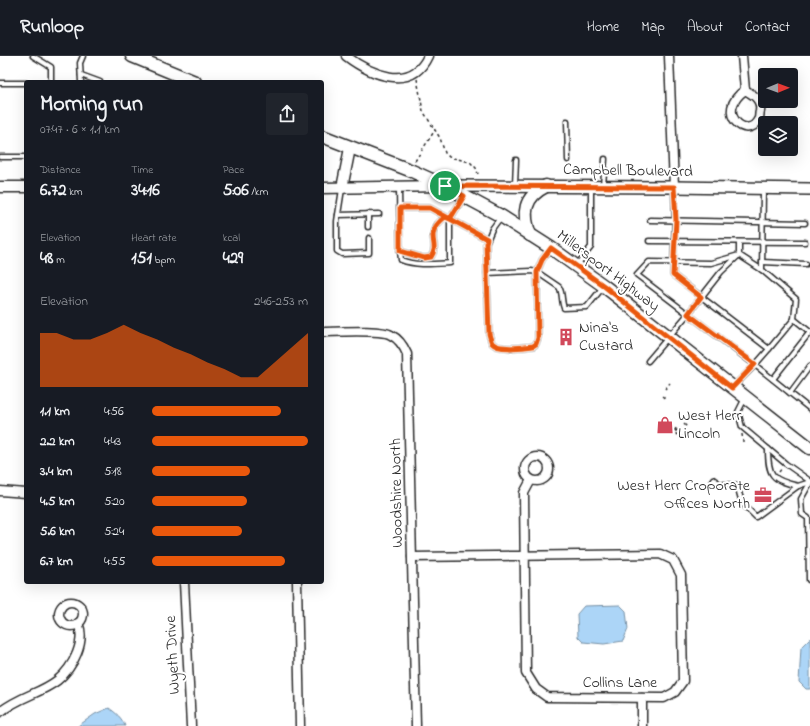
<!DOCTYPE html>
<meta charset="utf-8">
<style>
:root{--surface:#171b24;--page:#20242c;--text:#f1f3f6;--muted:#9ea1a6;--line:#363941;--accent:#ea580c}
body{margin:0;font-family:"Indie Flower",sans-serif;background:var(--page);color:var(--text);height:100vh;display:flex;flex-direction:column;font-size:15px;white-space:nowrap}
*{box-sizing:border-box;margin:0}
p{font-size:13px;color:var(--muted)}
.icon{flex:none;width:22px;height:22px;fill:none;stroke:currentColor;stroke-width:2;stroke-linecap:round;stroke-linejoin:round}
.map{position:relative;flex:1;overflow:hidden}
.drawer{position:absolute;left:24px;top:24px;width:300px;height:504px;display:flex;flex-direction:column;background:var(--surface);border-radius:4px;box-shadow:0 4px 16px #0002}
.drawer>*{flex:none}
.needle{width:26px;rotate:89deg}
.controls{position:absolute;left:758px;top:12px;display:grid;gap:8px}
.controls a{display:grid;place-items:center;width:40px;height:40px;border-radius:4px;background:var(--surface);box-shadow:0 4px 16px #0002;font-size:20px}
.pin{position:absolute;display:grid;place-items:center;width:34px;height:34px;color:#fff;margin:-17px;border:2px solid #fff;border-radius:50%;box-shadow:0 1px 4px #0007}
.round{display:grid;place-items:center;flex:none;width:42px;height:42px;border-radius:4px;background:var(--page)}
.head{display:flex;align-items:center;justify-content:space-between;height:68px;padding:0 16px}
h1{font-size:22px;font-weight:700;line-height:30px}
.figures{display:grid;grid-template-columns:repeat(3,1fr);gap:6px;height:68px;padding:4px 16px}
.figures div{display:grid;align-content:center}
.figures b{font-size:17px;font-weight:700}
.figures small{font-size:11px;font-weight:400}
.figures p{font-size:11px}
.chart{height:112px;padding:8px 16px}
.chart p{display:flex;justify-content:space-between}
.chart svg{width:100%;height:72px;margin-top:4px;fill:var(--accent);opacity:.7}
ul{padding:0 16px;list-style:none;font-size:13px}
li{display:grid;grid-template-columns:64px 48px 1fr;align-items:center;height:30px}
li i{height:10px;border-radius:5px;background:var(--accent)}
header{display:flex;align-items:center;gap:24px;box-sizing:border-box;height:56px;padding:0 20px;background:var(--surface);border-bottom:1px solid var(--line)}
header strong{font-size:19px}
nav{display:flex;gap:22px;margin-inline-start:auto;font-size:14px}
.map>svg:first-child{display:block}
</style>
<header>
<strong>Runloop</strong>
<nav><a>Home</a><a>Map</a><a>About</a><a>Contact</a></nav>
</header>
<div class="map">
<svg width="810" height="670" viewBox="0 0 810 670">
<rect width="100%" height="100%" fill="#fff"/>
<filter id="ink" filterUnits="userSpaceOnUse"><feTurbulence type="fractalNoise" baseFrequency=".025" numOctaves="2"/><feDisplacementMap in="SourceGraphic" scale="8" xChannelSelector="R" yChannelSelector="G"/><feConvolveMatrix kernelMatrix="1 2 1 2 8 2 1 2 1" color-interpolation-filters="sRGB"/></filter>
<g filter="url(#ink)">
<g fill="#acd5f7" stroke="#7891a5">
<path d="M620,549L626,555L628,573L623,585L604,588L583,586L578,581L577,558L584,550Z"/>
<path d="M810,582V633H806L799,626L801,591Z"/>
<path d="M109,652C116,657 122,662 125,670H78L95,658Z"/>
</g>
<g fill="none" stroke-linecap="round" stroke-linejoin="round">
<g stroke="#2b2b2b" stroke-width="7">
<g id="service">
<path d="M33,0L51,11V26"/>
<path d="M81,19L100,26"/>
<path d="M81,26L80,7L83,0"/>
<path d="M0,27H26"/>
<path d="M567,65L568,104"/>
<path d="M0,101H26"/>
<path d="M515,129L516,104"/>
<path d="M603,130L605,103"/>
<path d="M674,131L675,164L673,219L769,293L794,263"/>
<path d="M399,132L400,195L401,204C417,210 433,208 450,207V163L463,142"/>
<path d="M342,133L337,165V195L342,198L369,197V182"/>
<path d="M763,134L762,214L796,243L794,263L810,276"/>
<path d="M400,152H430L487,183"/>
<path d="M368,158V171"/>
<path d="M338,159L379,158"/>
<path d="M500,162L492,173L486,187L489,278C490,281 491,285 492,287C499,295 523,291 533,290L536,288L538,282L537,216L542,204L551,192"/>
<path d="M650,164L805,167"/>
<path d="M649,185L805,186"/>
<path d="M739,186V199L721,216L688,258L637,219L649,206L711,207L739,199L762,214"/>
<path d="M400,195L424,202L431,201C441,186 422,179 445,161"/>
<path d="M762,206L806,208"/>
<path d="M577,209L591,191V133"/>
<path d="M487,217L531,215L537,216L559,231C563,237 561,245 564,252L587,251L603,231"/>
<path d="M648,305L688,258L755,309L769,293"/>
<path d="M773,323L810,276"/>
<path d="M733,331L755,309L810,353"/>
<path d="M790,337L810,310"/>
<path d="M745,342L738,356L742,371L786,408L810,425"/>
<path d="M768,393C768,420 772,424 798,430"/>
<path d="M713,423L720,428L737,429L742,447L756,461L798,430L810,426"/>
<path d="M809,524L808,462L802,458L801,443L810,427"/>
</g>
</g>
<g stroke="#2b2b2b" stroke-width="11">
<g id="minor">
<path d="M346,0C370,18 411,37 428,0"/>
<path d="M669,0L674,131"/>
<path d="M742,0L745,34"/>
<path d="M745,34C754,39 762,44 760,55C759,58 760,62 758,64C748,85 713,57 745,34Z"/>
<path d="M322,276C336,276 381,273 391,279C399,283 404,291 407,298L416,670"/>
<circle cx="537" cy="413" r="12"/>
<path d="M0,435L26,437"/>
<path d="M412,501L660,498L673,504L681,519L683,625L675,636L664,642L547,641L536,633L526,617L524,437L531,424"/>
<path d="M184,526L191,670"/>
<path d="M297,526L300,670"/>
<circle cx="71" cy="558" r="12"/>
<path d="M642,642V670"/>
<path d="M0,656C29,633 61,637 77,597C81,587 82,576 78,567"/>
</g>
</g>
<g stroke="#2b2b2b" stroke-width="13">
<g id="tertiary">
<path d="M0,131H26"/>
<path d="M322,132L442,130"/>
<path d="M342,132L350,92"/>
</g>
</g>
<g stroke="#2b2b2b" stroke-width="14">
<path id="secondary" d="M445,130L674,131L810,133"/>
</g>
<g stroke="#2b2b2b" stroke-width="15">
<g id="primary">
<path d="M132,0L195,26"/>
<path d="M322,80L412,115L445,130L501,160L551,192L604,230L810,392"/>
<path d="M530,179C522,157 524,141 546,130"/>
</g>
</g>
<g stroke="#2b2b2b" stroke-width="1.5" stroke-dasharray="3 3" stroke-linecap="butt">
<path d="M417,23L423,55L440,82L445,97L449,101L470,106L476,112L478,118"/>
<path d="M415,105L435,74"/>
<path d="M665,333L670,327"/>
<path d="M662,340L666,343"/>
<path d="M684,368L688,372"/>
<path d="M676,372L674,376H675L679,372L680,373L676,378L682,381"/>
<path d="M742,378L743,386"/>
<path d="M779,416L782,412"/>
</g>
<use href="#service" stroke="#fff" stroke-width="4"/>
<use href="#minor" stroke="#fff" stroke-width="8"/>
<use href="#tertiary" stroke="#fff" stroke-width="10"/>
<use href="#secondary" stroke="#fff" stroke-width="11"/>
<use href="#primary" stroke="#fff" stroke-width="12"/>
</g>
</g>
<g fill="none" stroke-linecap="round" stroke-linejoin="round" filter="url(#ink)">
<g stroke="#fff" stroke-width="8">
<path id="route" d="M445,130L464,140L450,163L445,161C422,179 441,187 431,201L424,202L400,195V152H430L487,183L486,187L489,278C490,281 491,285 492,287C499,295 523,291 533,290L536,288L538,282L537,216L542,204L551,192L604,230L732,332L755,308L688,258L701,241L673,219L676,164L674,131L445,130"/>
</g>
<use href="#route" stroke="#ea580c" stroke-width="5"/>
</g>
<defs>
<g id="building-bare" transform="scale(1.38)"><path d="M-4-6H4V6H1V3H-1V6H-4ZM-2.5-4.3h1.7v1.8h-1.7ZM.8-4.3h1.7v1.8H.8ZM-2.5-1h1.7V.8h-1.7ZM.8-1h1.7V.8H.8Z" fill="#d1495b" stroke="#fff" stroke-width="2.5" paint-order="stroke"/></g>
<g id="shop-bare" transform="scale(1.38)"><path d="M-5-2.5h2.3a2.7 3.5 0 0 1 5.4 0H5L5.5 6h-11ZM-1.5-2.5h3a1.5 2.3 0 0 0-3 0Z" fill="#d1495b" stroke="#fff" stroke-width="2.5" paint-order="stroke"/></g>
<g id="office-bare" transform="scale(1.38)"><path d="M-6-3h4V-5.5h4V-3h4V5H-6ZM-1-4.5V-3h2v-1.5ZM-6 0V1H6V0Z" fill="#d1495b" stroke="#fff" stroke-width="2.5" paint-order="stroke"/></g>
</defs>
<g fill-rule="evenodd">
<use href="#building-bare" x="566" y="281"/>
<use href="#shop-bare" x="665" y="369"/>
<use href="#office-bare" x="763" y="439"/>
</g>
<g text-anchor="middle" dominant-baseline="central" stroke-width="4" stroke-linejoin="round" paint-order="stroke">
<g font-size="16" fill="#2b2b2b" stroke="#fff">
<text transform="translate(628 115) rotate(1)">Campbell Boulevard</text>
<text transform="translate(608 215) rotate(37)">Millersport Highway</text>
<text transform="translate(397 437) rotate(-91)">Woodshire North</text>
<text transform="translate(173 599) rotate(-93)">Wyeth Drive</text>
<text x="620" y="627">Collins Lane</text>
</g>
<g font-size="16" fill="#2b2b2b" stroke="#fff" text-anchor="start">
<text x="579" y="272">Nina's<tspan x="579" dy="18">Custard</tspan></text>
<text x="678" y="360">West Herr<tspan x="678" dy="18">Lincoln</tspan></text>
<text x="750" y="430" text-anchor="end">West Herr Croporate<tspan x="750" dy="18">Offices North</tspan></text>
</g>
</g>
</svg>
<div class="controls">
<a><svg class="needle" viewBox="-14 -14 28 28"><path d="M0-13l5 13h-10z" fill="#e53935"/><path d="M0 13l5-13h-10z" fill="#9ea1a6"/></svg></a>
<a><svg class="icon" aria-label="layers" viewBox="0 0 24 24"><path d="M12 4l9 5-9 5-9-5zM3 14l9 5 9-5"/></svg></a>
</div>
<div class="pin" style="left:445px;top:130px;background:#1e9e55"><svg class="icon" aria-label="arrive" viewBox="0 0 24 24"><path d="M6 21V4h12l-3 4 3 4H6"/></svg></div>
<section class="drawer">
<div class="head"><div><h1>Morning run</h1><p>07:47 · 6 × 1.1 km</p></div><a class="round"><svg class="icon" aria-label="share" viewBox="0 0 24 24"><path d="M12 15V3M7 8l5-5 5 5M5 13v7h14v-7"/></svg></a></div>
<div class="figures">
<div><p>Distance</p><b>6.72<small> km</small></b></div>
<div><p>Time</p><b>34:16</b></div>
<div><p>Pace</p><b>5:06<small> /km</small></b></div>
</div>
<div class="figures">
<div><p>Elevation</p><b>48<small> m</small></b></div>
<div><p>Heart rate</p><b>151<small> bpm</small></b></div>
<div><p>kcal</p><b>429</b></div>
</div>
<div class="chart"><p><span>Elevation</span>246–253 m</p>
<svg viewBox="0 0 160 44" preserveAspectRatio="none"><path d="M0 44V11L10 11L20 15L30 15L40 11L50 6L60 11L70 15L80 20L90 24L100 29L110 33L120 38L130 38L140 29L150 20L160 11V44z"/></svg>
</div>
<ul>
<li><b>1.1 km</b>4:56<i style="width:83%"></i></li>
<li><b>2.2 km</b>4:43<i style="width:100%"></i></li>
<li><b>3.4 km</b>5:18<i style="width:63%"></i></li>
<li><b>4.5 km</b>5:20<i style="width:61%"></i></li>
<li><b>5.6 km</b>5:24<i style="width:58%"></i></li>
<li><b>6.7 km</b>4:55<i style="width:85%"></i></li>
</ul>
</section>
</div>
